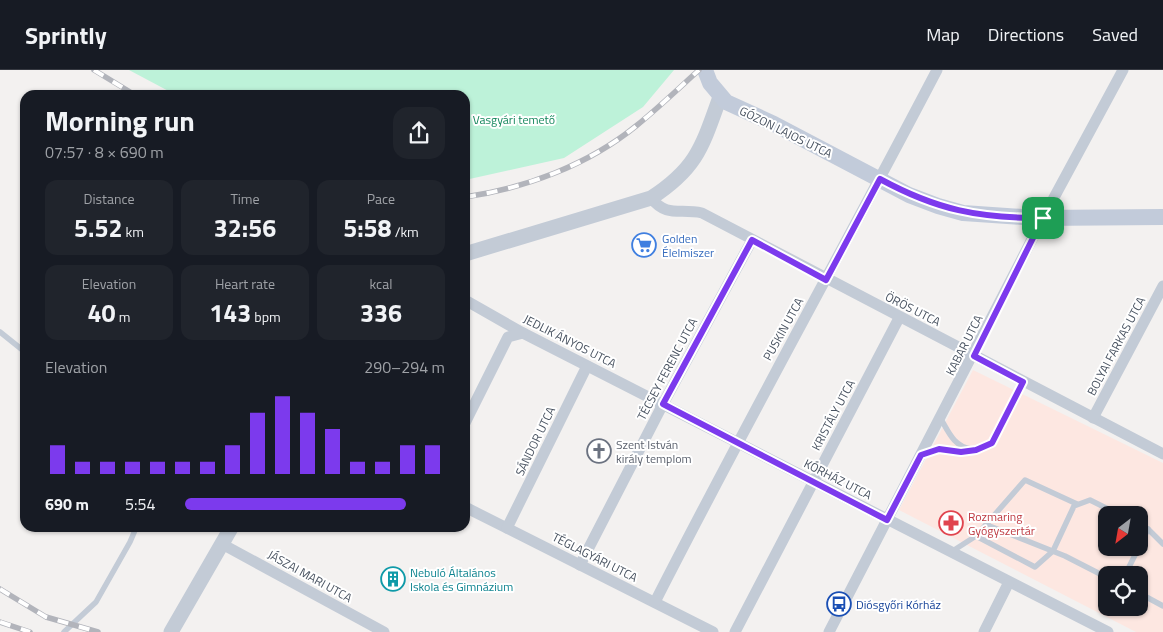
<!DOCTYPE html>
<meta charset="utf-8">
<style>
:root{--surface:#171b24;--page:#20242c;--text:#f1f3f6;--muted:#9ea1a6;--line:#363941;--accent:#7c3aed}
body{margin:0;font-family:"Titillium Web",sans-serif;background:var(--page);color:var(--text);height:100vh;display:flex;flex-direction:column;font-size:19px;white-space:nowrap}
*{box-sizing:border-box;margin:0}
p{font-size:16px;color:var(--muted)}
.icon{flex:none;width:28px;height:28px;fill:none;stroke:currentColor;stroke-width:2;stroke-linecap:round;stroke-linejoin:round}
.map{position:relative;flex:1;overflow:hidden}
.details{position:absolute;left:20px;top:20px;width:450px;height:442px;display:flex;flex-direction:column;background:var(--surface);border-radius:15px;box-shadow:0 1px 4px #0004}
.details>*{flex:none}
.needle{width:32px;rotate:211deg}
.buttons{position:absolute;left:1098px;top:436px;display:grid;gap:10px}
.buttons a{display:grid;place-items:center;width:50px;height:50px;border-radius:10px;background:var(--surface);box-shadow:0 1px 4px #0004;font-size:25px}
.pin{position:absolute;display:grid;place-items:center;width:42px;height:42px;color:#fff;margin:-21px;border-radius:10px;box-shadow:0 2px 8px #0006}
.round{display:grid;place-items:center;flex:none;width:52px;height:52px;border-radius:15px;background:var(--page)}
.overview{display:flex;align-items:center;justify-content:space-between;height:85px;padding:0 25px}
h1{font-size:28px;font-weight:700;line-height:38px}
.metrics{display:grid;grid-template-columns:repeat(3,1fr);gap:8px;height:85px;padding:5px 25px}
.metrics div{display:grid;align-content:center;border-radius:12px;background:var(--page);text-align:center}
.metrics b{font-size:25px;font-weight:700}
.metrics small{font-size:14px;font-weight:400}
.metrics p{font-size:14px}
.chart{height:140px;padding:10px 25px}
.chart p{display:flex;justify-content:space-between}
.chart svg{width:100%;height:90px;margin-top:5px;stroke:var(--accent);stroke-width:6}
ul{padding:0 25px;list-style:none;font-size:16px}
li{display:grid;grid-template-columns:80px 60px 1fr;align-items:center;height:38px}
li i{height:12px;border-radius:6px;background:var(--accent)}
header{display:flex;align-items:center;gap:30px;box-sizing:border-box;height:70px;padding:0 25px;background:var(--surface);border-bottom:1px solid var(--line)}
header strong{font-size:24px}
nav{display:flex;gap:28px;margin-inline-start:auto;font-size:18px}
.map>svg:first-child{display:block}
</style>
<header>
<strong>Sprintly</strong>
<nav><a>Map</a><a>Directions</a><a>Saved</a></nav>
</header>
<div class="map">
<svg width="1163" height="562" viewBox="0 0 1163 562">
<rect width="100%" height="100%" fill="#f3f1f0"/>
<path fill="#fde7e1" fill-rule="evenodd" d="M973,300L1163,393V562H1136L899,440ZM1106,445H1139V478H1106ZM1106,505H1139V538H1106Z"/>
<path fill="#bdf2d9" d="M129,0H674L643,37L564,88L465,110V25H176Z"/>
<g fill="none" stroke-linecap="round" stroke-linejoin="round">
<g stroke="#c3cbd6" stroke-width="5.5">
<path d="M0,262L25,282"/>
<path d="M941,349C949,363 954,376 971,379"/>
<path d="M921,385L939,379L961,382L976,380L992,373L1023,312"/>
<path d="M1139,454L1148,459L1163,474"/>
<path d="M987,455L1065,486L1106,507"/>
<path d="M976,466L1035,497L1053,481L1074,436L1090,430L1120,445"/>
<path d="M951,482L976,466L1025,410L1077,434"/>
<path d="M1125,505L1148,459"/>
<path d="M1139,523L1163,536"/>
<path d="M64,562L96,532L130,472L136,458"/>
</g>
<g stroke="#c3cbd6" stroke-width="11">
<path d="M651,128C667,148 680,138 702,143L1163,384"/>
<path d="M465,230L523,263L1108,562"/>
<path d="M1093,348L1163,216"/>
<path d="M465,353L508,267L523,263"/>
<path d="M465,437L713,562"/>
<path d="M507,458L587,296"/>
<path d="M222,474L384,562"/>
<path d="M580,495L663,334L752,170"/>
<path d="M655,532C746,353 844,178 937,0"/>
<path d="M735,562L899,248"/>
<path d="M829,562L1043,148L1123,0"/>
<path d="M984,562L1009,512"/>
</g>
<g stroke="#c3cbd6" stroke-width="15">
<path d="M465,184L651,128C697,98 702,77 720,27"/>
<path d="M171,562L231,458"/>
</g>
<path stroke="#c2cbda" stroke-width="16" d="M705,0L710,13L726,32L774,54L909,125L938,136L963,143L1037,148L1163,147"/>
<g stroke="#b2b4bb" stroke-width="5.5">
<g id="rail">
<path d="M94,0L135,25"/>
<path d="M465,127C526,118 588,95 636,56C658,38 678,19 699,0"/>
<path d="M0,519L46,547L98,562"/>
<path d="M0,552L30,562"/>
</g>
</g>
<use href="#rail" stroke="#fff" stroke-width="4" stroke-dasharray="11" stroke-linecap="butt"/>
</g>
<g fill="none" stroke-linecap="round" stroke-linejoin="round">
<g stroke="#fff" stroke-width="10">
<path id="route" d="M880,109C937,140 978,148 1043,148L974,286L1023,312L992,373L976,380L961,382L939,379L921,385L887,450L663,334L752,170L826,210Z"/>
</g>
<use href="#route" stroke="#7c3aed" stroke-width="6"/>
</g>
<defs>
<g id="supermarket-ring" transform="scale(1.25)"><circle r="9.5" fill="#fff" stroke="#3f7fe0" stroke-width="1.5"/><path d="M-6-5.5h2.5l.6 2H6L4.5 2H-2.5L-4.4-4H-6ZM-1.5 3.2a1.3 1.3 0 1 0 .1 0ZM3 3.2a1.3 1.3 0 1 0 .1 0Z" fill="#3f7fe0"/></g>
<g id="church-ring" transform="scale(1.25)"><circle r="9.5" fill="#fff" stroke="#6b7280" stroke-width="1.5"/><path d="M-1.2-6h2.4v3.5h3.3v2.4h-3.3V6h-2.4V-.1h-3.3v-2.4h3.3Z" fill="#6b7280"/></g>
<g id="pharmacy-ring" transform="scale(1.25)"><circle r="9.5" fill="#fff" stroke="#e0444e" stroke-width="1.5"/><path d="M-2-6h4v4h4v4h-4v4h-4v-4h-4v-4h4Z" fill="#e0444e"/></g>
<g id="building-ring" transform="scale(1.25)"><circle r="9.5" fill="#fff" stroke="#0f9aa8" stroke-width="1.5"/><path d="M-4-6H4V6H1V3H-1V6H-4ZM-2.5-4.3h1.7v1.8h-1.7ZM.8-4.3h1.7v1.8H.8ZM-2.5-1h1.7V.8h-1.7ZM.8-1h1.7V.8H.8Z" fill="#0f9aa8"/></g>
<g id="bus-ring" transform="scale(1.25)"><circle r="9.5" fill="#fff" stroke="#1a4fb4" stroke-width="1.5"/><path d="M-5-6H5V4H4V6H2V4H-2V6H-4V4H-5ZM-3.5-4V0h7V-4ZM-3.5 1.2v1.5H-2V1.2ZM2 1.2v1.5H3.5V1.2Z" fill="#1a4fb4"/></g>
</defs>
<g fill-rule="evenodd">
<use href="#supermarket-ring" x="644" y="175"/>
<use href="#church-ring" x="599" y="381"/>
<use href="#pharmacy-ring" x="951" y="453"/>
<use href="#building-ring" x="393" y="509"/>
<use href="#bus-ring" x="839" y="534"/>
</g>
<g text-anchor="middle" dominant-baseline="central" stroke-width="4" stroke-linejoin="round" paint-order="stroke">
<g font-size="12" fill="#12865b" stroke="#fff">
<text x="514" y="49">Vasgyári temető</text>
</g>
<g font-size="12" fill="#47515f" stroke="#fff">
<text transform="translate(786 62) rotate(26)">GÓZON LAJOS UTCA</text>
<text transform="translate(913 239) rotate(27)">ÖRÖS UTCA</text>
<text transform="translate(783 259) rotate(-61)">PUSKIN UTCA</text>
<text transform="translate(570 271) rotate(27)">JEDLIK ÁNYOS UTCA</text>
<text transform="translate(964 275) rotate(-63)">KABAR UTCA</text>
<text transform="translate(1116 276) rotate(-62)">BOLYAI FARKAS UTCA</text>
<text transform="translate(667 299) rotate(-62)">TÉCSEY FERENC UTCA</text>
<text transform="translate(833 345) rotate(-62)">KRISTÁLY UTCA</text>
<text transform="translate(535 371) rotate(-64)">SÁNDOR UTCA</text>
<text transform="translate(838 409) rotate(27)">KÓRHÁZ UTCA</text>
<text transform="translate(595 487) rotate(27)">TÉGLAGYÁRI UTCA</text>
<text transform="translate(310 506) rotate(29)">JÁSZAI MARI UTCA</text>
</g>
<g font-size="12" fill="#366cbe" stroke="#fff" text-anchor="start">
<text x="662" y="168">Golden<tspan x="662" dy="14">Élelmiszer</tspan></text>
</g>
<g font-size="12" fill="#5b616d" stroke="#fff" text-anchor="start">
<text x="616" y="374">Szent István<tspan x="616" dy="14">király templom</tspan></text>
</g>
<g font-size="12" fill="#be3a42" stroke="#fff" text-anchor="start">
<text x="968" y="446">Rozmaring<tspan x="968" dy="14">Gyógyszertár</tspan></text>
</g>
<g font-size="12" fill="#0d838f" stroke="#fff" text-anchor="start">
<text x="410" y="502">Nebuló Általános<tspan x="410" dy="14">Iskola és Gimnázium</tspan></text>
</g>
<g font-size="12" fill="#164399" stroke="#fff" text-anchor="start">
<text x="856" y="534">Diósgyőri Kórház</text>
</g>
</g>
</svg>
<div class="buttons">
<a><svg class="needle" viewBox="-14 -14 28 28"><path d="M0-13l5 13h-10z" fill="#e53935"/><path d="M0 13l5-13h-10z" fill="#9ea1a6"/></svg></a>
<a><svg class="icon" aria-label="locate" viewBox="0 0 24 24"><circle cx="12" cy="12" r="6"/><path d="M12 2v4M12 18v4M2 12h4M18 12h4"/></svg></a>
</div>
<div class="pin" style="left:1043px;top:148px;background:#1e9e55"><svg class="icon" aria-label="arrive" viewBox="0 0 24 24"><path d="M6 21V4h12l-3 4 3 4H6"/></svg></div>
<section class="details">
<div class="overview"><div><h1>Morning run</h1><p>07:57 · 8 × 690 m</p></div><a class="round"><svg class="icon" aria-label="share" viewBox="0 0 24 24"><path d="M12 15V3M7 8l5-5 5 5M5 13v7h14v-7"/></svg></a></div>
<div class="metrics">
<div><p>Distance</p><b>5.52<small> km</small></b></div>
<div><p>Time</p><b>32:56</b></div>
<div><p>Pace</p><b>5:58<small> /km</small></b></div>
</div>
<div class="metrics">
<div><p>Elevation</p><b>40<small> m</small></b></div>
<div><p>Heart rate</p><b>143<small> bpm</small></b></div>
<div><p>kcal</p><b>336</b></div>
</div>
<div class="chart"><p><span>Elevation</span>290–294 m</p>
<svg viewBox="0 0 160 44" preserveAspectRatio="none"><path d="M5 44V30M15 44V38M25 44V38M35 44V38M45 44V38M55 44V38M65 44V38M75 44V30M85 44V14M95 44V6M105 44V14M115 44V22M125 44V38M135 44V38M145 44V30M155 44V30"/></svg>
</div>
<ul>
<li><b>690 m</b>5:54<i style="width:85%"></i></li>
</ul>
</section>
</div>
